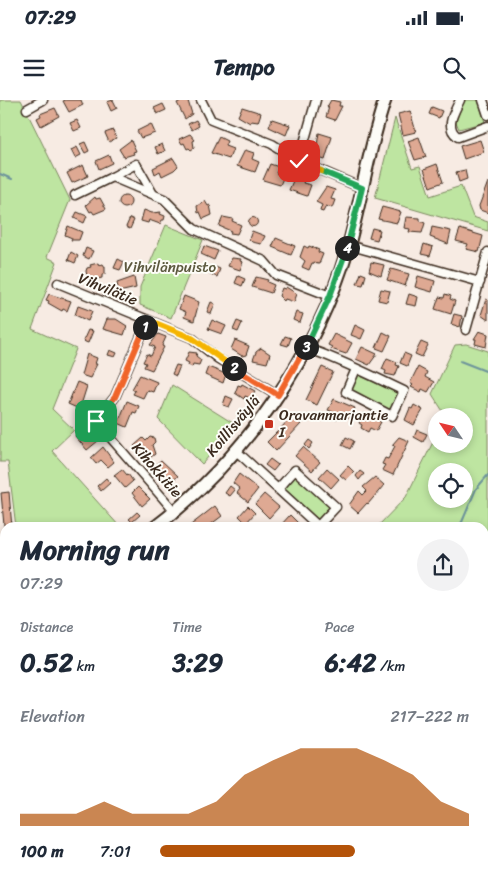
<!DOCTYPE html>
<meta charset="utf-8">
<style>
:root{--surface:#fff;--page:#f2f2f3;--text:#1f2937;--muted:#747a83;--accent:#b45309}
body{margin:0;font-family:Sriracha,sans-serif;background:var(--page);color:var(--text);height:100vh;display:flex;flex-direction:column;font-size:19px;white-space:nowrap}
*{box-sizing:border-box;margin:0}
p{font-size:16px;color:var(--muted)}
.icon{flex:none;width:28px;height:28px;fill:none;stroke:currentColor;stroke-width:2;stroke-linecap:round;stroke-linejoin:round}
.map{position:relative;flex:1;overflow:hidden}
.sheet{position:absolute;left:0px;top:422px;width:489px;height:358px;display:flex;flex-direction:column;background:var(--surface);border-radius:15px 15px 0 0;box-shadow:0 2px 8px #0003}
.sheet>*{flex:none}
.needle{width:32px;rotate:305deg}
.fabs{position:absolute;left:428px;top:308px;display:grid;gap:10px}
.fabs a{display:grid;place-items:center;width:45px;height:45px;border-radius:50%;background:var(--surface);box-shadow:0 2px 8px #0003;font-size:25px}
.pin{position:absolute;display:grid;place-items:center;width:42px;height:42px;color:#fff;margin:-21px;border-radius:10px;box-shadow:0 2px 8px #0006}
.km{position:absolute;width:25px;height:25px;margin:-12px;border-radius:50%;background:#222;color:#fff;font-size:14px;line-height:25px;text-align:center}
.round{display:grid;place-items:center;flex:none;width:52px;height:52px;border-radius:26px;background:var(--page)}
.head{display:flex;align-items:center;justify-content:space-between;height:85px;padding:0 20px}
h1{font-size:28px;font-weight:700;line-height:38px}
.metrics{display:grid;grid-template-columns:repeat(3,1fr);gap:8px;height:85px;padding:5px 20px}
.metrics div{display:grid;align-content:center}
.metrics b{font-size:25px;font-weight:700}
.metrics small{font-size:14px;font-weight:400}
.metrics p{font-size:14px}
.chart{height:140px;padding:10px 20px}
.chart p{display:flex;justify-content:space-between}
.chart svg{width:100%;height:90px;margin-top:5px;fill:var(--accent);opacity:.7}
ul{padding:0 20px;list-style:none;font-size:16px}
li{display:grid;grid-template-columns:80px 60px 1fr;align-items:center;height:38px}
li i{height:12px;border-radius:6px;background:var(--accent)}
.status{display:flex;justify-content:space-between;align-items:center;height:35px;padding:0 25px;background:var(--surface);direction:ltr}
.status svg{height:14px;fill:currentColor}
header{display:flex;justify-content:space-between;align-items:center;height:65px;padding:0 20px;background:var(--surface);font-size:22px;font-weight:700}
.map>svg:first-child{display:block}
</style>
<div class="status"><b>07:29</b><svg viewBox="0 0 49 12"><path d="M0 12V9h3v3zM5 12V6h3v6zM10 12V3h3v9zM15 12V0h3v12zM26 1h20v11H26zM47 4h2v5h-2z"/></svg></div>
<header><svg class="icon" aria-label="menu" viewBox="0 0 24 24"><path d="M4 6h16M4 12h16M4 18h16"/></svg>Tempo<svg class="icon" aria-label="search" viewBox="0 0 24 24"><circle cx="10" cy="10" r="6"/><path d="M15 15l6 6"/></svg></header>
<div class="map">
<svg width="488" height="780" viewBox="0 0 488 780">
<rect width="100%" height="100%" fill="#f7ebe3"/>
<filter id="ink" filterUnits="userSpaceOnUse"><feTurbulence type="fractalNoise" baseFrequency=".02" numOctaves="2"/><feDisplacementMap in="SourceGraphic" scale="10" xChannelSelector="R" yChannelSelector="G"/><feConvolveMatrix kernelMatrix="1 2 1 2 8 2 1 2 1" color-interpolation-filters="sRGB"/></filter>
<g filter="url(#ink)">
<g fill="#bee5a1" stroke="#7c8860" fill-rule="evenodd">
<path d="M0,0H21L70,100L47,157L57,162L32,229L76,249L52,309L74,330L52,351L120,427H16L8,362H0Z"/>
<path d="M464,0H478L485,22L459,29L456,22Z"/>
<path d="M395,18L412,68L420,66L430,96L461,86L473,117L488,122V131L375,98Z"/>
<path d="M166,125L203,140L171,218L140,205V187Z"/>
<path d="M466,244L488,251V442L484,441V428L377,427L406,397L436,336V344H464V316H446L432,294L455,245ZM436,371H464V399H436Z"/>
<path d="M358,275L397,293L390,310L351,290Z"/>
<path d="M172,285L236,325L202,364L158,319Z"/>
<path d="M296,376L329,407L318,419L285,389Z"/>
<path d="M5,539V775H469L475,780H279L273,776L269,780H0V540Z"/>
</g>
<g fill="none" stroke-linecap="round" stroke-linejoin="round">
<g stroke="#6d949b" stroke-width="2">
<path d="M0,74L12,79"/>
<path d="M460,261L488,272"/>
<path d="M457,428L462,422L476,389L488,375"/>
<path d="M0,657L5,656"/>
<path d="M37,775V780"/>
<path d="M349,775L356,780"/>
<path d="M22,780L24,775"/>
</g>
</g>
<g fill="#dea993" stroke="#3b2a1e">
<path d="M66,0H81L83,5L69,12L63,1Z"/>
<path d="M113,0L117,8L111,11L107,2Z"/>
<path d="M183,0L188,1L192,14L185,19L177,3Z"/>
<path d="M331,0L340,2L339,6H342L335,20L326,17L329,7H327Z"/>
<path d="M163,4L166,10L157,14L154,8Z"/>
<path d="M242,7L261,13L258,22L251,21L250,23L238,16Z"/>
<path d="M432,7L442,11L439,18L429,14Z"/>
<path d="M55,8L59,16L41,26L37,18L41,16L40,14Z"/>
<path d="M410,11L416,32L403,35L398,14Z"/>
<path d="M272,19L290,25L286,35L269,27Z"/>
<path d="M77,20L81,28L74,31L70,23Z"/>
<path d="M196,20L199,26L192,30L188,24Z"/>
<path d="M151,24L155,33L141,38L137,31Z"/>
<path d="M113,30L116,38L109,42L105,33Z"/>
<path d="M319,33L332,37L325,60L315,57Z"/>
<path d="M190,34L195,40L193,41L194,48L191,50L189,48L187,49L184,43L182,44L179,39Z"/>
<path d="M219,37L227,41L225,46L233,49L229,59L211,53Z"/>
<path d="M419,37L426,57L415,60L408,41Z"/>
<path d="M131,40L136,51L133,52L134,54L124,57L119,49Z"/>
<path d="M480,40L484,52L464,59L460,46Z"/>
<path d="M85,42L89,51L85,53L80,44Z"/>
<path d="M162,44L165,51L158,54L155,47Z"/>
<path d="M77,47L81,55L75,58L71,50Z"/>
<path d="M245,50L254,53L252,59L259,62L255,72L237,66Z"/>
<path d="M109,55L112,63L99,69L96,61Z"/>
<path d="M173,58L178,66L174,70L162,76L160,71L155,74L153,68Z"/>
<path d="M270,64L279,67L276,73L284,76L280,85L263,80Z"/>
<path d="M437,64L443,82L430,87L424,69Z"/>
<path d="M83,65L88,76L72,83L67,73Z"/>
<path d="M465,70L467,79L459,82L456,72Z"/>
<path d="M296,74L305,78L303,83L311,85L307,96L289,90Z"/>
<path d="M488,82V113L480,110L479,106Z"/>
<path d="M326,87L335,90L331,99L335,100L332,108L326,106L323,112L320,111L322,105L316,102Z"/>
<circle cx="125" cy="102" r="6"/>
<path d="M95,97L96,99L100,98L106,109L94,114L92,111L90,112L86,105Z"/>
<path d="M205,101L208,106L210,105L212,115L203,119L200,112L198,113L197,106Z"/>
<path d="M382,107L401,112L397,123L378,119Z"/>
<path d="M144,110L152,113L161,112L160,114L165,116L164,120H162L160,124L149,120L148,123L141,121Z"/>
<path d="M77,112L87,116L84,123L74,118Z"/>
<path d="M223,117L233,119L232,121L241,125L237,134L230,133L231,131L219,126Z"/>
<path d="M406,117L420,118V121L425,123L422,133L409,132L410,129L404,128Z"/>
<circle cx="253" cy="122" r="4.5"/>
<path d="M130,118L134,120L130,129L126,127Z"/>
<path d="M68,126L82,132L79,140H71L72,138L65,135Z"/>
<path d="M432,127L451,131L448,144L430,137Z"/>
<path d="M372,128L380,130L377,140L369,138Z"/>
<path d="M460,129L483,136L479,152L466,149L468,144L456,141Z"/>
<path d="M252,131L265,136L261,144L252,142L249,139Z"/>
<path d="M276,138L295,146L291,155L272,147Z"/>
<path d="M424,144L433,147L430,156L421,154Z"/>
<path d="M204,146L218,151L214,160L201,154Z"/>
<path d="M304,146L308,148L309,146L319,150L318,152L323,154L319,164L312,163L309,170L302,167L305,161L300,157Z"/>
<path d="M86,148L93,151L89,159L83,156Z"/>
<path d="M71,152L78,156L75,163L68,160Z"/>
<path d="M232,158L241,159L240,161L243,162L240,170L228,166Z"/>
<path d="M118,159L124,162L120,170L114,168Z"/>
<path d="M371,162L384,165L381,176L369,171Z"/>
<path d="M98,163L99,165L103,164L105,167V174L102,175V178L93,180V177L87,176L86,171L87,168L91,167L90,165Z"/>
<path d="M213,166L220,169L217,177L210,174Z"/>
<path d="M391,169L409,174L405,186L387,180Z"/>
<path d="M361,173L366,175L363,185L357,184Z"/>
<path d="M238,176L245,179L242,186L235,183Z"/>
<path d="M418,176L435,181L432,192L415,187Z"/>
<path d="M134,177L136,188L119,192L117,183Z"/>
<path d="M256,177L268,180L267,182L274,185L271,193L252,187Z"/>
<path d="M286,187L297,194L294,202L285,199L284,201L279,196L282,188L285,189Z"/>
<path d="M381,189L390,191L387,202L378,200Z"/>
<path d="M49,194L71,201L67,211L63,209L62,211L48,203L49,201L46,200Z"/>
<path d="M409,194L418,197L416,206L406,204Z"/>
<path d="M445,194L451,196L450,199L455,201L451,214L435,209L439,197L444,198Z"/>
<path d="M184,196L199,202L194,221L184,217L186,212L179,209Z"/>
<path d="M486,199L488,200V220L481,215Z"/>
<path d="M211,202L215,204L211,214L207,212Z"/>
<path d="M78,206L92,211L88,221L75,215Z"/>
<path d="M296,212L303,214L300,223L293,220Z"/>
<path d="M454,214L462,216L460,227L451,224Z"/>
<path d="M107,219H116L127,226L124,235L103,229Z"/>
<path d="M212,220L226,226L222,234L208,229Z"/>
<path d="M237,221L242,223L238,232L233,230Z"/>
<path d="M355,225L365,230L361,239L351,235Z"/>
<path d="M88,230L93,231L88,243L83,241Z"/>
<path d="M479,231L488,234L486,247L475,244L476,239H474Z"/>
<path d="M383,232L391,236L384,251L376,248Z"/>
<path d="M158,234L166,237L162,246L164,247L152,270L144,267L146,263L143,262L147,254L151,256L155,247L150,245Z"/>
<path d="M334,234L352,243L346,254L331,249L332,247L328,245Z"/>
<path d="M285,236L291,238L288,246L281,244Z"/>
<path d="M235,240L249,246L246,255L242,256L231,249Z"/>
<path d="M421,242L428,245L422,257L415,254Z"/>
<path d="M362,247L377,254L369,265L356,259Z"/>
<path d="M261,248L270,254L267,263L253,260L256,252Z"/>
<path d="M110,250L117,253L115,257L108,255Z"/>
<path d="M189,252L197,253L196,256L201,260L199,265L193,264L192,267L188,265L189,263L185,261Z"/>
<path d="M404,253L411,256L407,266L400,263Z"/>
<path d="M87,254L97,258L95,264H97L90,278L81,275Z"/>
<path d="M387,258L397,262L396,265L399,266L395,276L385,274L386,271L382,269Z"/>
<path d="M176,265L180,266L176,276L172,274Z"/>
<path d="M208,267L226,274L223,283L205,275Z"/>
<path d="M322,267L333,272L317,305L306,300Z"/>
<path d="M418,267L427,272L425,277L434,282L428,292L422,289L421,292L411,287L413,285L410,283Z"/>
<path d="M140,275L157,282L153,292L147,290L143,298L133,294L135,291L132,289Z"/>
<path d="M77,282L87,286L81,305L77,308L68,304Z"/>
<path d="M242,284L255,291L250,298L245,296L244,299L235,293L238,285L241,286Z"/>
<path d="M226,296L233,299L229,307L223,305Z"/>
<path d="M334,299L355,308L350,319L339,314L337,320L330,317L333,312L328,310Z"/>
<path d="M127,301L139,306L136,313L133,312L127,327L118,323Z"/>
<path d="M414,305L423,310L414,325L405,320L410,308L412,309Z"/>
<path d="M364,313L381,322L376,331L370,328L368,332L361,328L362,325L359,323Z"/>
<path d="M292,316L301,324L276,351L267,342L278,331L282,334L284,331L281,328Z"/>
<path d="M81,330L84,333L88,330L98,341L87,350L75,336Z"/>
<path d="M417,330L427,334L423,342L414,337Z"/>
<path d="M150,337L154,338L155,342L152,345L155,354L147,360L134,346L143,338L146,341Z"/>
<path d="M346,337L354,341L350,349L342,345Z"/>
<path d="M399,337L409,341L393,375L382,370L385,365L382,364L385,358L388,359L395,346L392,345Z"/>
<path d="M309,340L313,343L309,349L305,345Z"/>
<path d="M103,347L114,362L108,367L101,360L96,364L91,358Z"/>
<path d="M303,347L320,362L312,371L295,356Z"/>
<path d="M270,359L278,365L273,371L265,365Z"/>
<path d="M161,360L178,376L170,383L166,378L164,380L153,367Z"/>
<path d="M348,366L354,372L346,380L340,375Z"/>
<path d="M327,368L339,379L331,388L319,377Z"/>
<path d="M122,369L127,375L128,374L133,381L125,388L114,375Z"/>
<path d="M360,371L364,374L359,380L356,376Z"/>
<path d="M239,374L258,389L248,402L237,393L240,389L233,383Z"/>
<path d="M375,377L384,385L368,404L367,403L358,413L349,405L359,391L363,395L367,391L363,387Z"/>
<path d="M106,378L110,383L101,391L97,386Z"/>
<path d="M230,386L235,390L230,396L225,393Z"/>
<path d="M138,387L150,399L142,406L132,393Z"/>
<path d="M9,392L12,428H5V436L1,393Z"/>
<path d="M264,394L279,407L269,418L255,404Z"/>
<path d="M215,406L222,416L206,428H187Z"/>
<path d="M248,406L255,413L246,423L239,416Z"/>
<path d="M137,412L140,415L132,422L129,419Z"/>
<path d="M290,415L302,427V428L280,426Z"/>
<path d="M337,423L343,428H333Z"/>
<path d="M488,450V467L484,464V455Z"/>
<path d="M484,554L488,557V568L486,571Z"/>
<path d="M484,688L488,692L484,700Z"/>
<path d="M486,753L488,754V770L484,767V756Z"/>
</g>
<g fill="none" stroke-linecap="round" stroke-linejoin="round">
<g stroke="#3b2a1e" stroke-width="11">
<g id="street">
<path d="M201,0L211,20L272,44L299,61L362,88"/>
<path d="M460,0C454,13 444,27 458,37L488,26"/>
<path d="M483,0L488,15"/>
<path d="M27,9L43,0"/>
<path d="M299,61L316,0"/>
<path d="M112,77L136,64L153,94"/>
<path d="M75,95L112,77L164,99L194,129L264,161L276,175L330,196"/>
<path d="M348,145L480,182"/>
<path d="M58,183L192,238L217,258L278,295"/>
<path d="M148,220L115,297L96,321L175,412"/>
<path d="M466,230L488,152"/>
<path d="M306,248C340,259 372,276 404,291L392,316L346,292L356,269"/>
<path d="M235,350L244,358L318,426L336,407L295,370L278,389"/>
<path d="M484,533L488,527"/>
<path d="M484,615L488,618"/>
</g>
</g>
<g stroke="#3b2a1e" stroke-width="15">
<g id="secondary">
<path d="M154,428C245,359 318,253 349,144C362,96 369,47 385,0"/>
<path d="M0,514L5,512"/>
</g>
</g>
<use href="#street" stroke="#fdfcf7" stroke-width="8"/>
<use href="#secondary" stroke="#fdfcf7" stroke-width="11"/>
</g>
</g>
<g fill="none" stroke-linecap="round" stroke-linejoin="round" filter="url(#ink)">
<g stroke="#fff" stroke-width="10">
<path id="split-1" d="M96,321L115,297L145,227"/>
</g>
<g stroke="#fff" stroke-width="10">
<path id="split-2" d="M145,227L148,220L192,238L234,268"/>
</g>
<g stroke="#fff" stroke-width="10">
<path id="split-3" d="M234,268L278,295L306,247"/>
</g>
<g stroke="#fff" stroke-width="10">
<path id="split-4" d="M306,247L330,196L347,148"/>
</g>
<g stroke="#fff" stroke-width="10">
<path id="split-5" d="M321,71L362,88L347,148"/>
</g>
<g stroke="#fff" stroke-width="10">
<path id="split-6" d="M299,61L321,71"/>
</g>
<use href="#split-1" stroke="#f0652b" stroke-width="6"/>
<use href="#split-2" stroke="#f5b400" stroke-width="6"/>
<use href="#split-3" stroke="#f0652b" stroke-width="6"/>
<use href="#split-4" stroke="#22a559" stroke-width="6"/>
<use href="#split-5" stroke="#22a559" stroke-width="6"/>
<use href="#split-6" stroke="#f5b400" stroke-width="6"/>
</g>
<rect fill="#c8321e" stroke="#fdfcf7" stroke-width="2" x="264" y="319" width="10" height="10" rx="2.5"/>
<g text-anchor="middle" dominant-baseline="central" stroke-width="4" stroke-linejoin="round" paint-order="stroke">
<g font-size="15" fill="#5c593f" stroke="#fdfcf7">
<text x="170" y="167">Vihvilänpuisto</text>
</g>
<g font-size="15" fill="#3b2a1e" stroke="#fdfcf7">
<text transform="translate(108 189) rotate(22)">Vihvilätie</text>
<text transform="translate(233 326) rotate(-50)">Koillisväylä</text>
<text transform="translate(157 370) rotate(49)">Kihokkitie</text>
</g>
<g font-size="15" fill="#3b2a1e" stroke="#fdfcf7" text-anchor="start">
<text x="279" y="315">Oravanmarjantie<tspan x="279" dy="17">I</tspan></text>
</g>
</g>
</svg>
<div class="fabs">
<a><svg class="needle" viewBox="-14 -14 28 28"><path d="M0-13l5 13h-10z" fill="#e53935"/><path d="M0 13l5-13h-10z" fill="#747a83"/></svg></a>
<a><svg class="icon" aria-label="locate" viewBox="0 0 24 24"><circle cx="12" cy="12" r="6"/><path d="M12 2v4M12 18v4M2 12h4M18 12h4"/></svg></a>
</div>
<div class="pin" style="left:96px;top:321px;background:#1e9e55"><svg class="icon" aria-label="arrive" viewBox="0 0 24 24"><path d="M6 21V4h12l-3 4 3 4H6"/></svg></div>
<div class="pin" style="left:299px;top:61px;background:#d93025"><svg class="icon" aria-label="check" viewBox="0 0 24 24"><path d="M5 12l5 5 9-10"/></svg></div>
<b class="km" style="left:145px;top:227px">1</b>
<b class="km" style="left:234px;top:268px">2</b>
<b class="km" style="left:306px;top:247px">3</b>
<b class="km" style="left:347px;top:148px">4</b>
<section class="sheet">
<div class="head"><div><h1>Morning run</h1><p>07:29</p></div><a class="round"><svg class="icon" aria-label="share" viewBox="0 0 24 24"><path d="M12 15V3M7 8l5-5 5 5M5 13v7h14v-7"/></svg></a></div>
<div class="metrics">
<div><p>Distance</p><b>0.52<small> km</small></b></div>
<div><p>Time</p><b>3:29</b></div>
<div><p>Pace</p><b>6:42<small> /km</small></b></div>
</div>
<div class="chart"><p><span>Elevation</span>217–222 m</p>
<svg viewBox="0 0 160 44" preserveAspectRatio="none"><path d="M0 44V38L10 38L20 38L30 32L40 38L50 38L60 38L70 32L80 19L90 12L100 6L110 6L120 6L130 12L140 19L150 32L160 38V44z"/></svg>
</div>
<ul>
<li><b>100 m</b>7:01<i style="width:63%"></i></li>
</ul>
</section>
</div>
